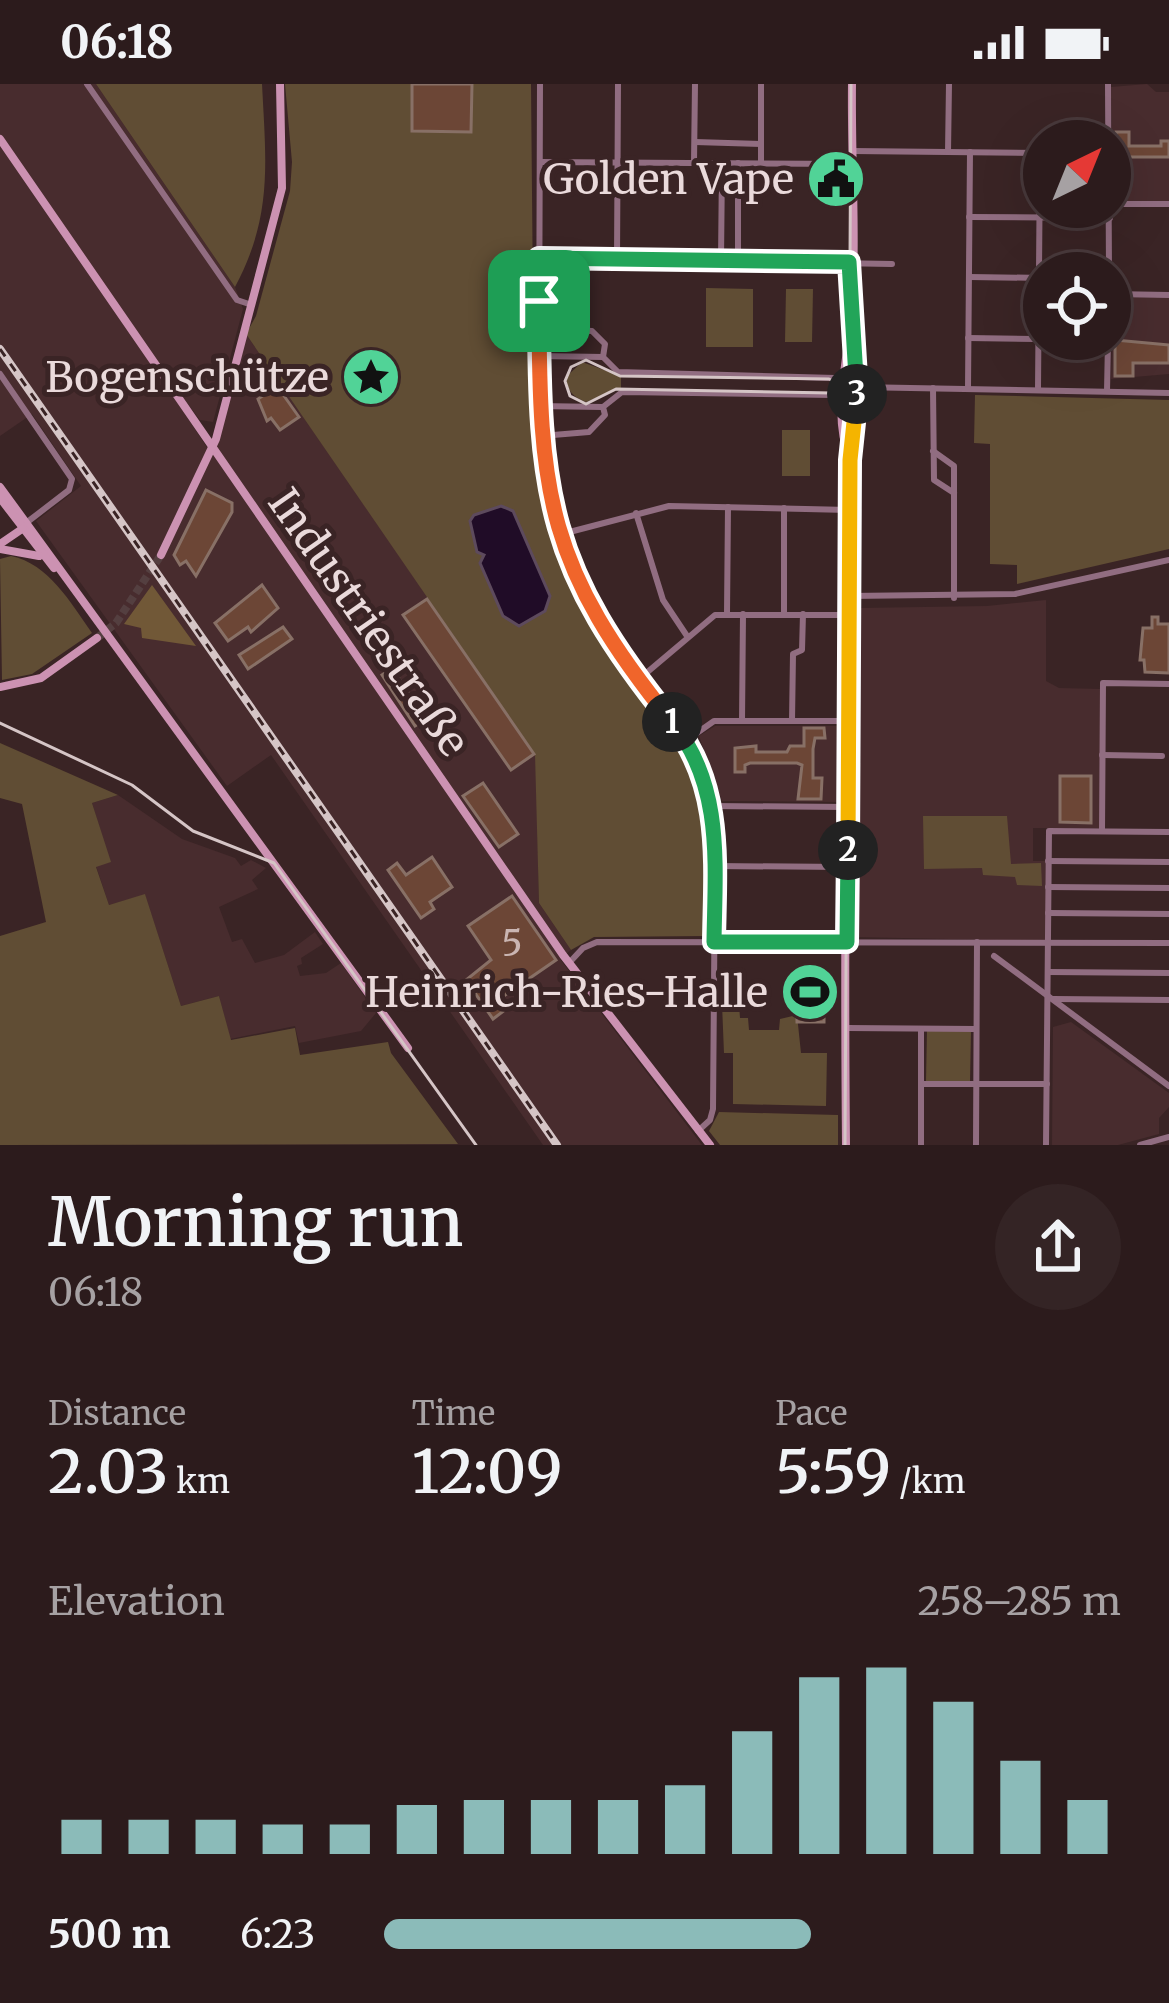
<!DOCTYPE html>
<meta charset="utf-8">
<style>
:root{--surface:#2c1b1c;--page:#342425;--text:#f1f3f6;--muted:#a6a1a3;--line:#48393b;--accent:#8bbbb9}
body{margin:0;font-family:Merriweather,serif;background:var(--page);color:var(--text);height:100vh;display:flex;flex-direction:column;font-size:45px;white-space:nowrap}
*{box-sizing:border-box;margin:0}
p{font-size:39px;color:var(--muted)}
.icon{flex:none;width:66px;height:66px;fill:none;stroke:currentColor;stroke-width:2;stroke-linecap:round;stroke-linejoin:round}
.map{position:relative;height:1061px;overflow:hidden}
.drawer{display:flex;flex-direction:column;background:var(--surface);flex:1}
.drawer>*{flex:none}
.needle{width:78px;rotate:43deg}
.tools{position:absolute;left:1023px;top:36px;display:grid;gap:24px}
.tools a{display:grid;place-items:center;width:108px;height:108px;border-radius:50%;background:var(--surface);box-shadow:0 12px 48px #0002,0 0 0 3px var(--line);font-size:60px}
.pin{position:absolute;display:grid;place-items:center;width:102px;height:102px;color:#fff;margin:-51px;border-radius:24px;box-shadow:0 6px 18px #0006}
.km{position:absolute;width:60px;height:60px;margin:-30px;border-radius:50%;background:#222;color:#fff;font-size:33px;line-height:60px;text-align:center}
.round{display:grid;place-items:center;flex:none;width:126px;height:126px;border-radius:63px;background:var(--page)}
.headline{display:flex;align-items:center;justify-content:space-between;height:204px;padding:0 48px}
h1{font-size:66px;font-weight:600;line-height:90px}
.figures{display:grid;grid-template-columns:repeat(3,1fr);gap:18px;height:204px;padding:12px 48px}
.figures div{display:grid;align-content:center}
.figures b{font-size:60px;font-weight:600}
.figures small{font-size:33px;font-weight:400}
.figures p{font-size:33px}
.chart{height:336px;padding:24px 48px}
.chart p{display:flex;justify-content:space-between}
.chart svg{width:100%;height:216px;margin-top:12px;stroke:var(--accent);stroke-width:6}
ul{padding:0 48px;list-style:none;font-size:39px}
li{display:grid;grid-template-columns:192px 144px 1fr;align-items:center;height:90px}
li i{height:30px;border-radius:15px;background:var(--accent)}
.status{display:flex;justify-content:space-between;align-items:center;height:84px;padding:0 60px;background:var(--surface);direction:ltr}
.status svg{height:33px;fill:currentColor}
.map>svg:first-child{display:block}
</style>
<div class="status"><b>06:18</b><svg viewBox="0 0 49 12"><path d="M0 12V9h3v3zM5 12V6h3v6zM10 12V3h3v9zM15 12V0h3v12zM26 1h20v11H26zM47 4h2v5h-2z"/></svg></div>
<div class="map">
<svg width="1169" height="1061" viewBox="0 0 1169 1061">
<rect width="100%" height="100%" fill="#3a2425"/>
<g fill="#482c2e">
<path d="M0,0H96L235,203L243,225L213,338L200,336L118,228L212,371L246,250L536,670L539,819L571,866L560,875L702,1061H543L271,671L227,702L36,437L81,402L32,330L0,352Z"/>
<path d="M1147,0L1156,8H1169V118H1113L1111,3Z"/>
<path d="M1113,213L1169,214V290L1111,295Z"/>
<path d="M1046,516V597L1059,604L1101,605L1099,744H1033V777H1046L1047,857L855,853L859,524L987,522Z"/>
<path d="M715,642H839L838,718L722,717L699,652Z"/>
<path d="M118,711L182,755L235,774L241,782L251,776L266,784L252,796L258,805L219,823L232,858L242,855L255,879L284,871L315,848L323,860L301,874L302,880L297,882L300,892L326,889L341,879L376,929L361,947L299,959L295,942L230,955L219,912L181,922L145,811L109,821L96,782L110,778L92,719Z"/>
<path d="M1071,938L1169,1009V1023L1159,1034V1050L1118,1061H1052L1053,943Z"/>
</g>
<g fill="#604d34">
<path d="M96,0H262C266,78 273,132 235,203Z"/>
<path d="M285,0H531L534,322L550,442L575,505L602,553L683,661L695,685L705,719L707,852L594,853L571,866L539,819L535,670L246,250L256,232L290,107L292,78Z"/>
<path d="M706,204L753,205V263H706Z"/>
<path d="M786,205H813L812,258H785Z"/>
<path d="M582,278L621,292V304L586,318C573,313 568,308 566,293Z"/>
<path d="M975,311L1169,316V465L1017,500V481L990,480V360L974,359Z"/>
<rect x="782" y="346" width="28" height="46"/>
<path d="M11,472C49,480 70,518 92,549L32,590L2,596L0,475Z"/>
<path d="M0,659L118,711L92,719L111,778L96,783L109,821L145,810L181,922L219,912L231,956L295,944L300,971L388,958L391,969L458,1060L0,1061V852L46,838L22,720L0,714Z"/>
<path d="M923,732H1007L1011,780L1041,779L1042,802L1017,801L1015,793L983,791L982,784L924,785Z"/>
<path d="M722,920L739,921L740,934H748L749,946H779L780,935L797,931L801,969H827L826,1022L733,1020V969H724Z"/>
<path d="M927,946L971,947L970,998L926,997Z"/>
<path d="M719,1028L838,1031V1061H720L709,1047Z"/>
</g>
<path fill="#715837" d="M152,501L196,562L142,554L141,544L124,540Z"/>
<path fill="#200c27" stroke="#5d4a5d" stroke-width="3" d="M501,422L513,427L550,512L545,527L519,542L503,532L480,479L484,471L477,468L470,437L474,431Z"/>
<g fill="#6c4636" stroke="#887066" stroke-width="3">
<path d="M412,0H472L471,48L412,47Z"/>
<path d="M1116,48H1129V62H1161V57H1169V73H1127L1126,92L1116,91Z"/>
<path d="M1115,256L1169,261V279H1133V292H1115Z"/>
<path d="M277,302L299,333L280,346L271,334L267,337L258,315Z"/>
<path d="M206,406L232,419V428L196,492L186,477L180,481L174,471Z"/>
<path d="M262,501L278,524L251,548L248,543L228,557L215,539Z"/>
<path d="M427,515L534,670L511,686L403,531Z"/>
<path d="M1152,533H1158V540H1169V589L1145,588L1144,576H1140L1143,544H1152Z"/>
<path d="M283,543L292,555L248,585L239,571Z"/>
<path d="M392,584L426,635L415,642L382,591Z"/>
<path d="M804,644H824L825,654H815L813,665V694H822L821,715H798L802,681L797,679H750L745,681V688H735V664L756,662V668H787L790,662H804Z"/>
<path d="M1060,692H1091V739L1060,738Z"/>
<path d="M483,699L518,750L499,763L463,712Z"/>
<path d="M432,773L452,803L430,818L434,825L421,834L388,786L397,779L406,791Z"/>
<path d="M512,812L556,876L498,916L505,926L493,935L466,896L491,876L468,842Z"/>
<path d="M796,885H824V938H797Z"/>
</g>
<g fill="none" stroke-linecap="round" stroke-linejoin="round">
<path stroke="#543f40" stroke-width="8" stroke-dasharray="8 4" stroke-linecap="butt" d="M97,554L116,539L161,471"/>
<g stroke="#916d81" stroke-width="6">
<path d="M87,0L237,216L252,221"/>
<path d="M540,0L539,292L543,381L558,451L579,504L621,573L687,656L709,705L715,782L713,1025L710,1036L698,1047"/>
<path d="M1108,0L1109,189"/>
<path d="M695,58L761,60"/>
<path d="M852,67L1040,69"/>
<path d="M948,68L949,0"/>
<path d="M540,78L851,80"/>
<path d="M694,78L695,0"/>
<path d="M761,79V0"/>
<path d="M1110,120H1169"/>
<path d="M969,133L1110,134"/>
<path d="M539,174L892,180"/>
<path d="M617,176L618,0"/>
<path d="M721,177L722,79"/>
<path d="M738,177V79"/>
<path d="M970,193L1044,194"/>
<path d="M1110,210L1169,211"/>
<path d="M539,244L592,247L605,260L603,273L618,288L835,294L857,303"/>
<path d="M968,254L1108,256"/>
<path d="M539,272L603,273"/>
<path d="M0,290L72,395L69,406L26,439"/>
<path d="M933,304L934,396L954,409"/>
<path d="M968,304L970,68"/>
<path d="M1038,305L1040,69"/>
<path d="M1107,307L1108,257"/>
<path d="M539,322L602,323"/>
<path d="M541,352L589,348L605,331L603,323L622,308L834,311L857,303L1169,309"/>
<path d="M933,367L954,382V514"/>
<path d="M636,429L663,516L687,552"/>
<path d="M558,451L669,422L849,426"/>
<path d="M849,512L1015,510L1169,476"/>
<path d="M784,529V424"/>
<path d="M727,530L728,423"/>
<path d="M638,596L715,531H849"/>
<path d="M742,637L743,530"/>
<path d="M792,637L793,570L802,566L803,530"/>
<path d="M687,656L714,637H845"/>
<path d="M1102,671L1162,672"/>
<path d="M712,722L846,723"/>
<path d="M1102,747L1103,599L1169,600"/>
<path d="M1048,777L1169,778"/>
<path d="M715,782L844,783"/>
<path d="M1048,803L1169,804"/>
<path d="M1048,829L1169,830"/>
<path d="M994,872L1169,1002"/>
<path d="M569,879L583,864L597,858L1169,859"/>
<path d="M1048,888L1169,889"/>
<path d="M1053,915L1169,916"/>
<path d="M847,944L976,945"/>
<path d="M921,1000H1047"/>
<path d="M921,1061V945"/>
<path d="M976,1061L977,858"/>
<path d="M1046,1061L1049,747L1169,748"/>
<path d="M1140,1061L1169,1053"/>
</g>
<g stroke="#cc92b2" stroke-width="8">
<path d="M0,55L563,871L710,1061"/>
<path d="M850,375C832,333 847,278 851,236C857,158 851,78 852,0"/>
<path d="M0,403L408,964"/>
<path d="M0,414L54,484"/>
<path d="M0,460L22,445"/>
<path d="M0,465L39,472"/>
<path d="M161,471L216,355L282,104L280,0"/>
<path d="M0,603L41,594L97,554"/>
<path d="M846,1061C844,848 846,635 849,422C850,379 870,278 851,242"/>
</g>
<g stroke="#d5c5c6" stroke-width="3">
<path d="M851,316L845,302L829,295L620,292L586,276L571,283L565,297L570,312L586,320L616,305L831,309L845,302L852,285"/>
<path d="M0,639L132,701L193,747L274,779L476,1061"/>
<path d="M845,1061L851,0"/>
</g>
<g stroke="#d5c5c6" stroke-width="8">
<path id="rail" d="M0,265L557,1061"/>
</g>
<use href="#rail" stroke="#3a2425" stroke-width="3" stroke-dasharray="9" stroke-linecap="butt"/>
</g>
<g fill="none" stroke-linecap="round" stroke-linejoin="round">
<g stroke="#fff" stroke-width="24">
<path id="split-1" d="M539,217C539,411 547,484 672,638"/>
</g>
<g stroke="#fff" stroke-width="24">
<path id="split-2" d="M672,638C724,702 715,781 714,858H847L848,766"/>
</g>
<g stroke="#fff" stroke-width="24">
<path id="split-3" d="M848,766L850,376L857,310"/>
</g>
<g stroke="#fff" stroke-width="24">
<path id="split-4" d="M539,217V174L849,178L857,310"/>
</g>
<use href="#split-1" stroke="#f0652b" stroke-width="15"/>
<use href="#split-2" stroke="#22a559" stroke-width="15"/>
<use href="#split-3" stroke="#f5b400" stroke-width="15"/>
<use href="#split-4" stroke="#22a559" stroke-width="15"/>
</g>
<defs>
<g id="civic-disc" transform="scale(3)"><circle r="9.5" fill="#51d397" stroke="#3a2425"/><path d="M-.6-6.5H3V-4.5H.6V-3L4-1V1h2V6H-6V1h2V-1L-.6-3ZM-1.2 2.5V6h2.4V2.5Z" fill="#111"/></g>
<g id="sight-disc" transform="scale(3)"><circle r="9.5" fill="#51d397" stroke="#3a2425"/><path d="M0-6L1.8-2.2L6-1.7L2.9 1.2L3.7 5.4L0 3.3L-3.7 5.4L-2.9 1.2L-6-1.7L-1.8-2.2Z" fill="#111"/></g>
<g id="stadium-disc" transform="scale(3)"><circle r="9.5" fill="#51d397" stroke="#3a2425"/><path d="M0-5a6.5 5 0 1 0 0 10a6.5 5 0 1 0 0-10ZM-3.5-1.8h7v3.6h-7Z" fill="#111"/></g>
</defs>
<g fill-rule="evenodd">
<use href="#civic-disc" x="836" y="95"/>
<use href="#sight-disc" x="371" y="293"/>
<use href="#stadium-disc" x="810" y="908"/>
</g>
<g text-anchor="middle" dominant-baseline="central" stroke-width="10" stroke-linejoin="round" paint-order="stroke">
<g font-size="36" fill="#cab5b2">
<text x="512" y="859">5</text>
</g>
<g font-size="42" fill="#eadadb" stroke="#3a2425" text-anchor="end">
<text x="794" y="95">Golden Vape</text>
<text x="329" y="293">Bogenschütze</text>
<text x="768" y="908">Heinrich-Ries-Halle</text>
</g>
<g font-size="42" fill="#eadadb" stroke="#3a2425">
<text transform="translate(369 538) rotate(55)">Industriestraße</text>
</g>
</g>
</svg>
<div class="tools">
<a><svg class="needle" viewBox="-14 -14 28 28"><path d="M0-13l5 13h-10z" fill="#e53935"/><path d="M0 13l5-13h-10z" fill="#a6a1a3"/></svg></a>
<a><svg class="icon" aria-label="locate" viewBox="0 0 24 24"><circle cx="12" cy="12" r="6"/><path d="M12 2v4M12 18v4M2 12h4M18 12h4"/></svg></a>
</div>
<div class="pin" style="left:539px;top:217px;background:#1e9e55"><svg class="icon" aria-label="arrive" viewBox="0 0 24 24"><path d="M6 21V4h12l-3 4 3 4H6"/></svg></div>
<b class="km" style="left:672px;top:638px">1</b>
<b class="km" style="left:848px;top:766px">2</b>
<b class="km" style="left:857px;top:310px">3</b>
</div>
<section class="drawer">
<div class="headline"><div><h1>Morning run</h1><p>06:18</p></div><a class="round"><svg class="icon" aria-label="share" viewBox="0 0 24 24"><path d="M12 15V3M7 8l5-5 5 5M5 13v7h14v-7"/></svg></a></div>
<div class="figures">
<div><p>Distance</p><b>2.03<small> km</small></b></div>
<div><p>Time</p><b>12:09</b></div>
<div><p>Pace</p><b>5:59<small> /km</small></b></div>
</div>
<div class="chart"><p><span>Elevation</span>258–285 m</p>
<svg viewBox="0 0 160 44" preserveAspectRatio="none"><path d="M5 44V37M15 44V37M25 44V37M35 44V38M45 44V38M55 44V34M65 44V33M75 44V33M85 44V33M95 44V30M105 44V19M115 44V8M125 44V6M135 44V13M145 44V25M155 44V33"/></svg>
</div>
<ul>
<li><b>500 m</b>6:23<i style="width:58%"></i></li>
</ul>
</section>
